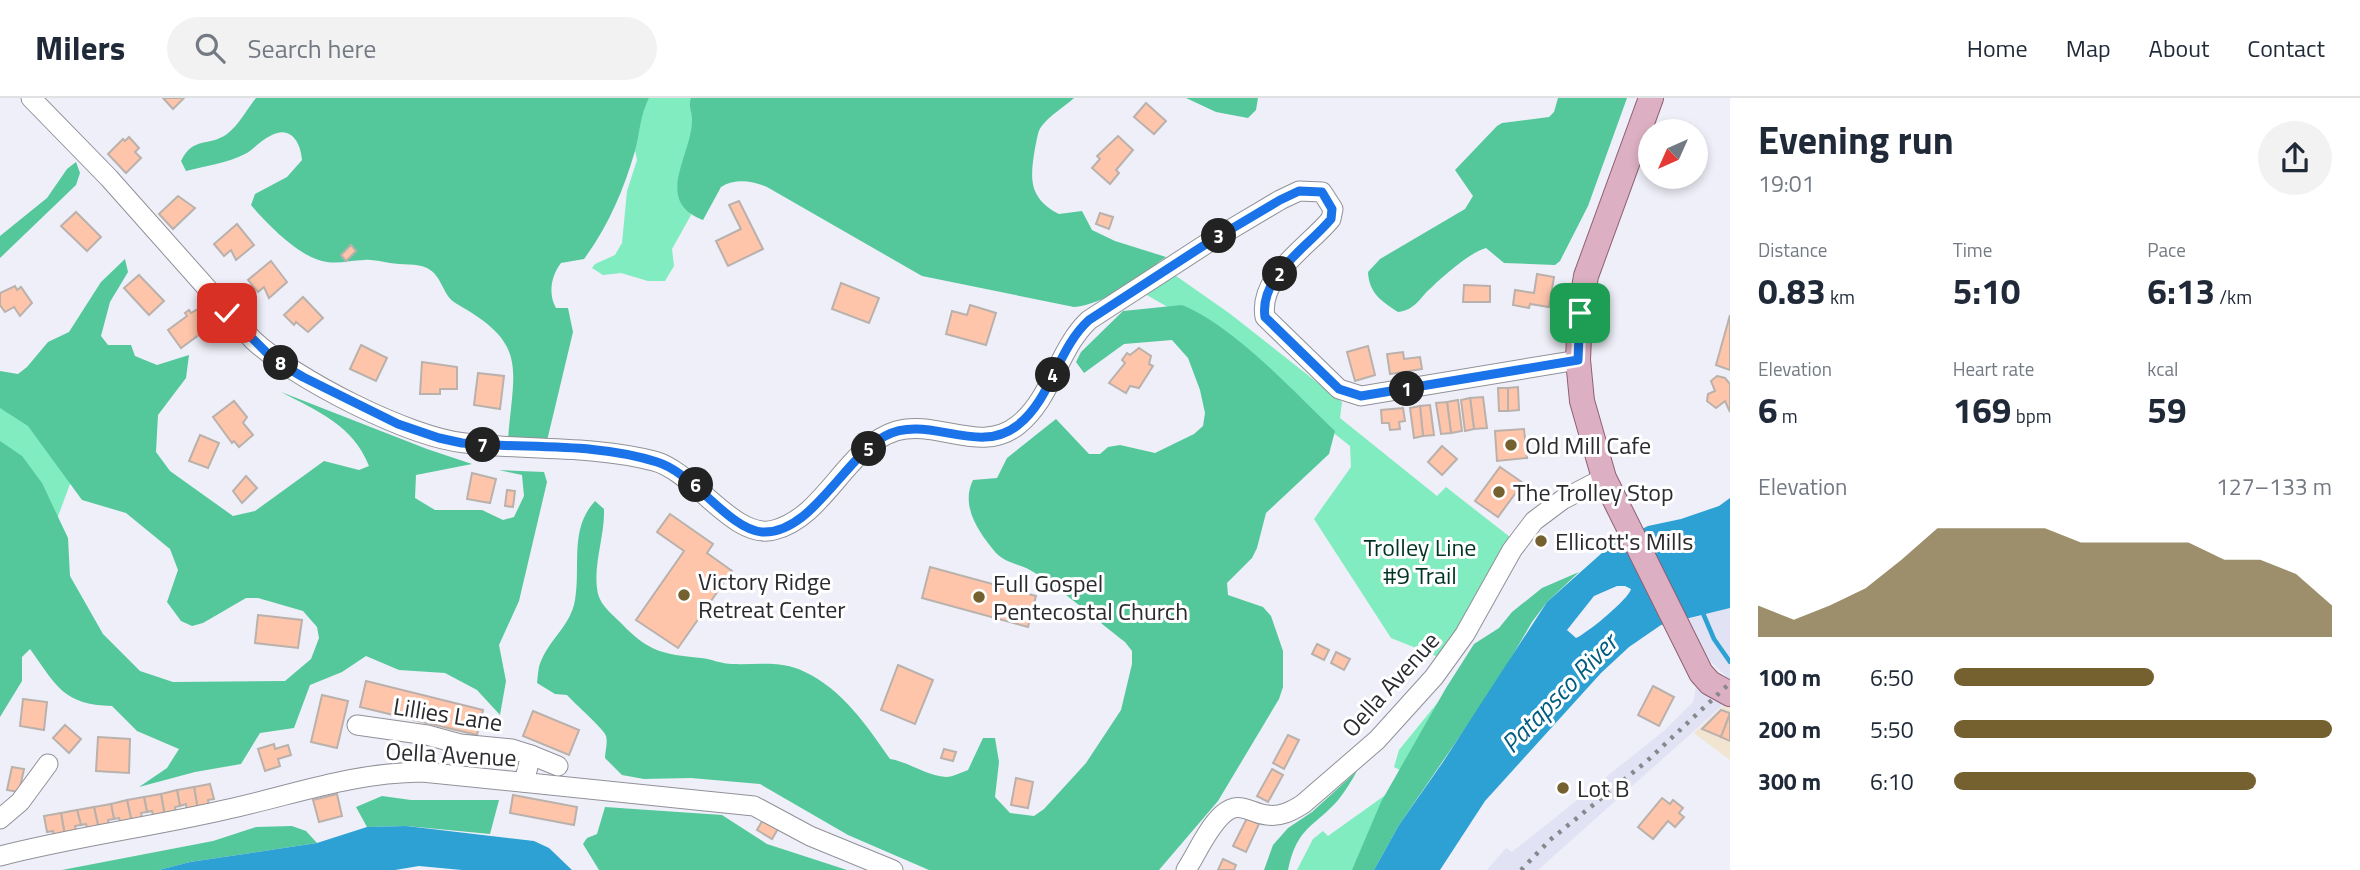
<!DOCTYPE html>
<meta charset="utf-8">
<style>
:root{--surface:#fff;--page:#f2f2f3;--text:#1f2937;--muted:#747a83;--line:#e0e1e3;--accent:#74612f}
body{margin:0;font-family:"Titillium Web",sans-serif;background:var(--page);color:var(--text);height:100vh;display:flex;flex-direction:column;font-size:26px;white-space:nowrap}
*{box-sizing:border-box;margin:0}
p{font-size:23px;color:var(--muted)}
.icon{flex:none;width:38px;height:38px;fill:none;stroke:currentColor;stroke-width:2;stroke-linecap:round;stroke-linejoin:round}
.map{position:relative;flex:1;overflow:hidden}
.side{display:flex;flex-direction:column;background:var(--surface);width:630px}
.side>*{flex:none}
.needle{width:46px;rotate:225deg}
.tools{position:absolute;left:1638px;top:21px;display:grid;gap:14px}
.tools a{display:grid;place-items:center;width:70px;height:70px;border-radius:50%;background:var(--surface);box-shadow:0 4px 10px #0003;font-size:35px}
.pin{position:absolute;display:grid;place-items:center;width:60px;height:60px;color:#fff;margin:-30px;border-radius:14px;box-shadow:0 4px 10px #0006}
.km{position:absolute;width:35px;height:35px;margin:-18px;border-radius:50%;background:#222;color:#fff;font-size:19px;line-height:35px;text-align:center}
.round{display:grid;place-items:center;flex:none;width:74px;height:74px;border-radius:37px;background:var(--page)}
.overview{display:flex;align-items:center;justify-content:space-between;height:119px;padding:0 28px}
h1{font-size:38px;font-weight:700;line-height:52px}
.figures{display:grid;grid-template-columns:repeat(3,1fr);gap:10px;height:119px;padding:7px 28px}
.figures div{display:grid;align-content:center}
.figures b{font-size:35px;font-weight:700}
.figures small{font-size:19px;font-weight:400}
.figures p{font-size:19px}
.chart{height:196px;padding:14px 28px}
.chart p{display:flex;justify-content:space-between}
.chart svg{width:100%;height:126px;margin-top:7px;fill:var(--accent);opacity:.7}
ul{padding:0 28px;list-style:none;font-size:23px}
li{display:grid;grid-template-columns:112px 84px 1fr;align-items:center;height:52px}
li i{height:18px;border-radius:9px;background:var(--accent)}
header{display:flex;align-items:center;gap:42px;box-sizing:border-box;height:98px;padding:0 35px;background:var(--surface);border-bottom:2px solid var(--line)}
header strong{font-size:33px}
nav{display:flex;gap:38px;margin-inline-start:auto;font-size:24px}
.search{width:490px;height:63px;background:var(--page);display:flex;align-items:center;gap:18px;box-sizing:border-box;padding:0 24px;border-radius:38px;color:var(--muted);font-size:26px}
main{display:flex;flex:1;min-height:0}
.map>svg:first-child{display:block}
</style>
<header>
<strong>Milers</strong>
<div class="search"><svg class="icon" aria-label="search" viewBox="0 0 24 24"><circle cx="10" cy="10" r="6"/><path d="M15 15l6 6"/></svg>Search here</div>
<nav><a>Home</a><a>Map</a><a>About</a><a>Contact</a></nav>
</header>
<main>
<div class="map">
<svg width="1730" height="772" viewBox="0 0 1730 772">
<rect width="100%" height="100%" fill="#eeeff8"/>
<path fill="#f1e4d0" d="M1730,602V662L1694,635Z"/>
<g fill="#e1e3f4">
<path d="M1730,510V582L1710,563L1688,521Z"/>
<path d="M1696,589L1723,607L1538,772H1487L1506,750L1512,754L1665,632L1693,604Z"/>
</g>
<g fill="#80ecbf">
<path d="M649,0H719L1159,166L1229,215L1342,304L1340,320L1437,398L1446,389L1510,439L1441,560L1391,540L1314,421L1351,369L1350,348L1212,239L1173,212L1117,180L760,78L678,96L691,117L672,151L674,168L665,183H648L621,175L603,177L592,170L595,166L615,157L622,145L627,93L637,62L635,52L641,15Z"/>
<path d="M0,305L80,359L0,575Z"/>
<path d="M1443,598L1374,772H1297L1313,741L1323,733L1328,738L1384,698L1396,688L1404,674L1394,669L1399,652Z"/>
</g>
<g fill="#54c89b">
<path d="M256,0H649C640,17 640,34 635,53C624,91 608,129 584,161L561,165C551,178 548,196 556,210H568L573,234L546,347L508,341C514,268 528,246 457,206C442,198 443,178 427,170C418,165 401,167 390,165C382,164 373,161 364,162C352,162 339,166 327,164C301,161 267,126 251,107L255,96L287,79L302,62C301,45 291,27 272,37C262,41 254,51 245,56C228,65 205,68 186,73L181,63C193,38 209,49 227,36C239,27 247,11 256,0Z"/>
<path d="M691,0H1074C1064,9 1049,18 1041,29C1037,35 1037,43 1035,50C1030,80 1028,100 1059,116L1082,113L1092,132L1115,143L1166,159C1139,177 1108,206 1074,209L922,178L767,89C753,83 735,80 721,89L703,122C652,103 693,56 692,21C692,13 688,9 691,0Z"/>
<path d="M1186,0H1258L1256,12L1248,20L1216,14Z"/>
<path d="M1558,0H1627L1588,108L1560,163L1555,167L1504,165L1486,150C1471,154 1444,177 1432,189C1420,199 1416,212 1398,214C1381,203 1369,195 1368,174L1380,161L1465,111L1473,98L1455,72L1497,28L1502,25L1549,19L1554,14Z"/>
<path d="M76,64L80,75L76,87L0,160V138L47,100L67,71Z"/>
<path d="M125,161L128,174L110,204L101,238L108,247H131L135,258L157,267L189,257L186,280L158,317L156,354L170,373L233,418L255,413L324,363L359,372L369,368C353,327 317,313 281,294L427,351L472,366L416,377L415,400L435,412H482L503,422L514,419L524,398L522,377L499,372L544,374L547,384L519,503L499,547L506,583L500,617L477,592L445,575L399,572L366,558L342,574L310,587L294,630L260,635L241,666L195,674L139,689L167,670L179,651L137,633L112,608C63,607 56,587 30,551L22,559V583L0,619V343L22,358L42,385L68,440L70,478L103,536L140,573L173,584L285,583L311,561L319,540L317,529L303,513L258,500H246L203,525L192,528L181,523L167,504L178,472L170,451L126,415L82,402L28,328L0,310V273L18,276L27,269L48,244L69,234L101,184Z"/>
<path d="M1182,207C1235,229 1292,292 1335,333L1329,356L1266,415L1257,450L1252,460L1227,485L1228,497L1263,509L1271,518L1283,553V589L1279,601L1218,703L1159,772H929L848,737L760,686L691,680L644,681L622,677L605,660C605,654 608,644 606,638C605,632 574,605 567,597L555,596L537,585C538,578 538,569 541,563C549,542 571,527 575,502C581,468 569,431 595,403L604,411C605,439 592,468 598,496C601,508 613,517 621,525C649,554 662,556 701,560C711,561 722,566 732,566C758,567 781,562 805,574C843,592 867,628 890,661C909,664 927,678 946,679C953,679 962,674 968,672L983,640H995L999,664L995,699L1010,715L1034,718L1044,711L1086,665L1121,612L1132,566V553L1125,544C1096,522 1061,490 1030,472C1019,466 1006,465 996,455C979,435 960,408 973,382L997,380L1007,360L1056,321L1089,356H1100L1108,349L1120,347L1155,355L1194,336L1203,328L1205,315L1200,292L1188,260L1172,242L1124,246L1084,275L1076,264L1081,254L1123,213Z"/>
<path d="M1579,474L1547,504L1532,524L1497,584L1399,727L1374,772H1352L1381,704L1446,590L1474,546L1499,530L1512,514L1542,490Z"/>
<path d="M1357,673C1352,682 1346,692 1339,701C1315,729 1297,728 1288,772H1264L1273,747L1288,730L1312,714Z"/>
<path d="M382,698L411,702H499L490,736L406,728L367,729L356,709Z"/>
<path d="M605,709L722,717L767,746L847,772H599L583,746L587,740L597,736Z"/>
<path d="M292,728L306,733L317,745L190,764L159,772H62L213,743L256,729Z"/>
</g>
<g fill="#2da0d4" fill-rule="evenodd">
<path d="M1730,400V510L1661,527L1629,549L1601,575L1485,703L1440,772H1374L1399,727L1443,664L1547,504L1612,446L1648,428L1681,421L1719,408ZM1617,488H1625L1631,491C1629,501 1586,536 1576,540L1567,532L1594,498Z"/>
<path d="M406,728L534,743L549,750L572,772H462L419,768L395,772H159L190,764L317,745L367,729Z"/>
</g>
<g fill="none" stroke-linecap="round" stroke-linejoin="round">
<path stroke="#2da0d4" stroke-width="4.5" d="M1702,513L1714,541L1730,564"/>
</g>
<g fill="#fec5aa" stroke="#bab1ac" stroke-width="2">
<path d="M163,0H184L173,11Z"/>
<path d="M1146,5L1166,23L1154,36L1134,19Z"/>
<path d="M1118,38L1133,52L1116,72L1119,75L1110,86L1092,70L1100,61L1097,58Z"/>
<path d="M129,39L139,50L135,54L141,60L126,75L108,56L123,41L125,43Z"/>
<path d="M178,98L195,110L173,131L159,116Z"/>
<path d="M739,103L763,151L728,168L716,143L741,131L729,107Z"/>
<path d="M76,114L101,139L87,153L61,128Z"/>
<path d="M1100,115L1113,119L1109,131L1096,126Z"/>
<path d="M237,126L254,147L236,162L231,152L224,158L214,146Z"/>
<path d="M351,147L356,153L346,163L341,157Z"/>
<path d="M271,163L287,184L269,200L264,189L258,194L248,182Z"/>
<path d="M1537,176L1554,179L1549,209L1530,206L1529,210L1513,207L1515,192L1534,195Z"/>
<path d="M139,177L164,203L149,217L124,190Z"/>
<path d="M841,185L879,200L869,225L832,211Z"/>
<path d="M1464,187L1490,188V204H1463Z"/>
<path d="M15,188L17,192L21,189L32,205L20,218L14,209L5,214L0,207V195Z"/>
<path d="M303,199L323,220L308,234L296,224L294,227L284,217Z"/>
<path d="M970,207L996,215L986,247L946,236L952,213L967,217Z"/>
<path d="M198,211L211,228L181,250L168,232L187,218L185,215L189,212L191,215Z"/>
<path d="M1730,217V272L1716,267Z"/>
<path d="M361,247L387,260L376,283L350,271Z"/>
<path d="M1368,248L1375,277L1355,283L1347,254Z"/>
<path d="M1139,250L1151,258L1149,266L1153,268L1139,290L1130,288L1126,295L1109,285L1125,265L1122,262L1127,255L1130,257Z"/>
<path d="M1403,254L1404,261L1420,259L1422,271L1390,276L1387,256Z"/>
<path d="M422,264L457,269V291H440V296H420Z"/>
<path d="M478,275L504,278L500,311L474,307Z"/>
<path d="M1717,278L1725,280L1730,286V314L1725,303L1716,310L1707,303L1708,296L1715,293L1711,283Z"/>
<path d="M1518,289L1519,312L1508,313V290Z"/>
<path d="M1498,290H1508V313H1499Z"/>
<path d="M1483,299L1487,330L1474,331L1470,300Z"/>
<path d="M1470,300L1474,331L1465,333L1461,302Z"/>
<path d="M1458,302L1462,333L1451,335L1447,304Z"/>
<path d="M234,303L247,319L243,325L253,337L239,349L234,343L232,345L213,319Z"/>
<path d="M1447,304L1451,335L1441,336L1436,305Z"/>
<path d="M1430,307L1434,337L1423,338L1420,308Z"/>
<path d="M1420,308L1423,338L1414,340L1410,310Z"/>
<path d="M1403,310L1405,323L1399,324L1400,331L1390,332L1389,325H1382L1381,312Z"/>
<path d="M1524,331L1527,360L1497,363L1495,333Z"/>
<path d="M200,337L219,345L208,370L189,363Z"/>
<path d="M1442,348L1457,361L1442,377L1428,364Z"/>
<path d="M1500,369L1523,385L1498,419L1475,403Z"/>
<path d="M472,375L496,381L490,405L467,401Z"/>
<path d="M246,378L257,390L242,405L233,393Z"/>
<path d="M507,392L515,393L513,409L505,408Z"/>
<path d="M670,416L713,446L707,455L732,473L678,550L636,522L684,453L657,434Z"/>
<path d="M930,469L1036,498L1028,529L922,500Z"/>
<path d="M258,517L302,522L298,550L255,545Z"/>
<path d="M1317,546L1329,552L1324,562L1312,556Z"/>
<path d="M1336,554L1350,561L1344,572L1331,565Z"/>
<path d="M898,567L933,582L915,626L881,612Z"/>
<path d="M366,583L483,612L477,637L360,609Z"/>
<path d="M1653,588L1674,599L1659,628L1638,617Z"/>
<path d="M322,597L348,603L337,650L311,644Z"/>
<path d="M23,601L47,604L44,632L20,628Z"/>
<path d="M1721,612L1730,615L1721,639L1702,631Z"/>
<path d="M533,613L579,632L569,657L523,638Z"/>
<path d="M1730,616V643L1721,639Z"/>
<path d="M65,627L81,641L69,655L53,640Z"/>
<path d="M1288,637L1299,642L1284,671L1273,665Z"/>
<path d="M98,639L130,641L129,675L96,673Z"/>
<path d="M274,646L275,651L288,647L291,657L278,661L280,668L265,673L258,651Z"/>
<path d="M944,651L956,654L953,663L941,660Z"/>
<path d="M12,669L24,671L19,694L7,692Z"/>
<path d="M1272,671L1283,677L1268,704L1257,698Z"/>
<path d="M1016,680L1033,684L1028,710L1011,707Z"/>
<path d="M210,686L214,701L208,702L209,710L198,712L194,689Z"/>
<path d="M194,689L198,712L187,714L186,706L180,708L177,692Z"/>
<path d="M177,692L180,708L175,709L176,716L165,719L161,696Z"/>
<path d="M161,696L165,719L154,721L152,713L147,714L144,699Z"/>
<path d="M337,696L342,718L319,724L313,702Z"/>
<path d="M513,697L577,709L574,727L510,715Z"/>
<path d="M144,699L147,714L141,715L143,723L132,725L127,702Z"/>
<path d="M1662,700L1670,706L1673,702L1683,710L1679,715L1684,719L1675,729L1668,723L1653,741L1638,729Z"/>
<path d="M127,702L132,725L121,728L119,720L114,721L111,706Z"/>
<path d="M111,706L114,721L108,722L110,730L99,732L94,709Z"/>
<path d="M94,709L99,732L88,734L86,726L81,727L77,712Z"/>
<path d="M77,712L81,727L75,728L77,736L65,738L61,715Z"/>
<path d="M61,715L65,738L54,741L53,733L47,734L44,718Z"/>
<path d="M764,720L779,729L772,741L757,732Z"/>
<path d="M1247,720L1259,726L1246,754L1233,748Z"/>
<path d="M1223,761L1236,767L1234,772H1218Z"/>
</g>
<g fill="none" stroke-linecap="round" stroke-linejoin="round">
<g stroke="#909199" stroke-width="21">
<g id="minor">
<path d="M31,0L109,80L253,242C295,281 408,339 465,345C529,353 592,347 654,363C694,373 734,443 774,432C825,419 847,348 896,333C937,321 981,357 1018,327C1052,300 1058,251 1089,222L1206,146L1280,102L1299,93L1322,94L1333,111L1331,121C1308,149 1258,178 1265,219L1339,291L1361,298L1578,262"/>
<path d="M357,627L427,637L460,646L512,651L531,657L524,684"/>
<path d="M531,657L558,668"/>
<path d="M0,721L20,704L48,666"/>
<path d="M0,758C74,739 150,729 224,712C294,697 349,675 422,674L754,708L810,738L893,772"/>
<path d="M1186,772C1197,755 1207,731 1222,717C1239,701 1249,715 1267,717C1281,719 1292,713 1303,706L1377,642L1434,579L1465,536L1512,452L1534,423L1562,402L1604,380"/>
</g>
</g>
<g stroke="#8e6074" stroke-width="26">
<path id="major" d="M1651,0L1586,178L1580,215L1578,262L1582,303L1604,380L1701,575L1710,585L1730,596"/>
</g>
<use href="#minor" stroke="#fff" stroke-width="19"/>
<use href="#major" stroke="#dcb0c2" stroke-width="24"/>
<path stroke="#87878e" stroke-width="4.5" stroke-dasharray="3.5 7" stroke-linecap="butt" d="M1521,772L1550,742L1647,663L1730,585"/>
</g>
<g fill="none" stroke-linecap="round" stroke-linejoin="round">
<g stroke="#fff" stroke-width="14">
<path id="route" d="M227,215L274,262L303,279L398,326L439,340L462,345C526,351 595,344 657,364C694,375 728,431 762,434C811,437 845,359 885,338C928,315 978,359 1018,327C1052,300 1057,251 1089,222L1206,146L1280,102L1299,93L1322,94L1332,111L1331,121C1308,149 1259,178 1265,219L1339,291L1361,298L1578,262L1580,215"/>
</g>
<use href="#route" stroke="#1a73e8" stroke-width="9"/>
</g>
<g fill="#74612f" stroke="#fff" stroke-width="2.5">
<circle cx="1511" cy="347" r="7"/>
<circle cx="1499" cy="394" r="7"/>
<circle cx="1541" cy="443" r="7"/>
<circle cx="684" cy="497" r="7"/>
<circle cx="979" cy="499" r="7"/>
<circle cx="1563" cy="690" r="7"/>
</g>
<g text-anchor="middle" dominant-baseline="central" stroke-width="6" stroke-linejoin="round" paint-order="stroke">
<g font-size="24" fill="#2b2b2f" stroke="#fff" text-anchor="start">
<text x="1525" y="347">Old Mill Cafe</text>
<text x="1513" y="394">The Trolley Stop</text>
<text x="1555" y="443">Ellicott's Mills</text>
<text x="698" y="483">Victory Ridge<tspan x="698" dy="28">Retreat Center</tspan></text>
<text x="993" y="485">Full Gospel<tspan x="993" dy="28">Pentecostal Church</tspan></text>
<text x="1577" y="690">Lot B</text>
</g>
<g font-size="24" fill="#003524" stroke="#fff">
<text x="1420" y="449">Trolley Line<tspan x="1420" dy="28">#9 Trail</tspan></text>
</g>
<g font-size="24" fill="#2b2b2f" stroke="#fff">
<text transform="translate(1390 586) rotate(-48)">Oella Avenue</text>
<text transform="translate(448 616) rotate(9)">Lillies Lane</text>
<text transform="translate(451 656) rotate(3)">Oella Avenue</text>
</g>
<g font-size="26" font-style="italic" fill="#025d80" stroke="#fff">
<text transform="translate(1559 595) rotate(-46)">Patapsco River</text>
</g>
</g>
</svg>
<div class="tools">
<a><svg class="needle" viewBox="-14 -14 28 28"><path d="M0-13l5 13h-10z" fill="#e53935"/><path d="M0 13l5-13h-10z" fill="#747a83"/></svg></a>
</div>
<div class="pin" style="left:1580px;top:215px;background:#1e9e55"><svg class="icon" aria-label="arrive" viewBox="0 0 24 24"><path d="M6 21V4h12l-3 4 3 4H6"/></svg></div>
<div class="pin" style="left:227px;top:215px;background:#d93025"><svg class="icon" aria-label="check" viewBox="0 0 24 24"><path d="M5 12l5 5 9-10"/></svg></div>
<b class="km" style="left:1407px;top:291px">1</b>
<b class="km" style="left:1280px;top:176px">2</b>
<b class="km" style="left:1219px;top:138px">3</b>
<b class="km" style="left:1053px;top:277px">4</b>
<b class="km" style="left:869px;top:351px">5</b>
<b class="km" style="left:696px;top:387px">6</b>
<b class="km" style="left:483px;top:347px">7</b>
<b class="km" style="left:281px;top:265px">8</b>
</div>
<section class="side">
<div class="overview"><div><h1>Evening run</h1><p>19:01</p></div><a class="round"><svg class="icon" aria-label="share" viewBox="0 0 24 24"><path d="M12 15V3M7 8l5-5 5 5M5 13v7h14v-7"/></svg></a></div>
<div class="figures">
<div><p>Distance</p><b>0.83<small> km</small></b></div>
<div><p>Time</p><b>5:10</b></div>
<div><p>Pace</p><b>6:13<small> /km</small></b></div>
</div>
<div class="figures">
<div><p>Elevation</p><b>6<small> m</small></b></div>
<div><p>Heart rate</p><b>169<small> bpm</small></b></div>
<div><p>kcal</p><b>59</b></div>
</div>
<div class="chart"><p><span>Elevation</span>127–133 m</p>
<svg viewBox="0 0 160 44" preserveAspectRatio="none"><path d="M0 44V33L10 38L20 33L30 27L40 17L50 6L60 6L70 6L80 6L90 11L100 11L110 11L120 11L130 17L140 17L150 22L160 33V44z"/></svg>
</div>
<ul>
<li><b>100 m</b>6:50<i style="width:53%"></i></li>
<li><b>200 m</b>5:50<i style="width:100%"></i></li>
<li><b>300 m</b>6:10<i style="width:80%"></i></li>
</ul>
</section>
</main>
